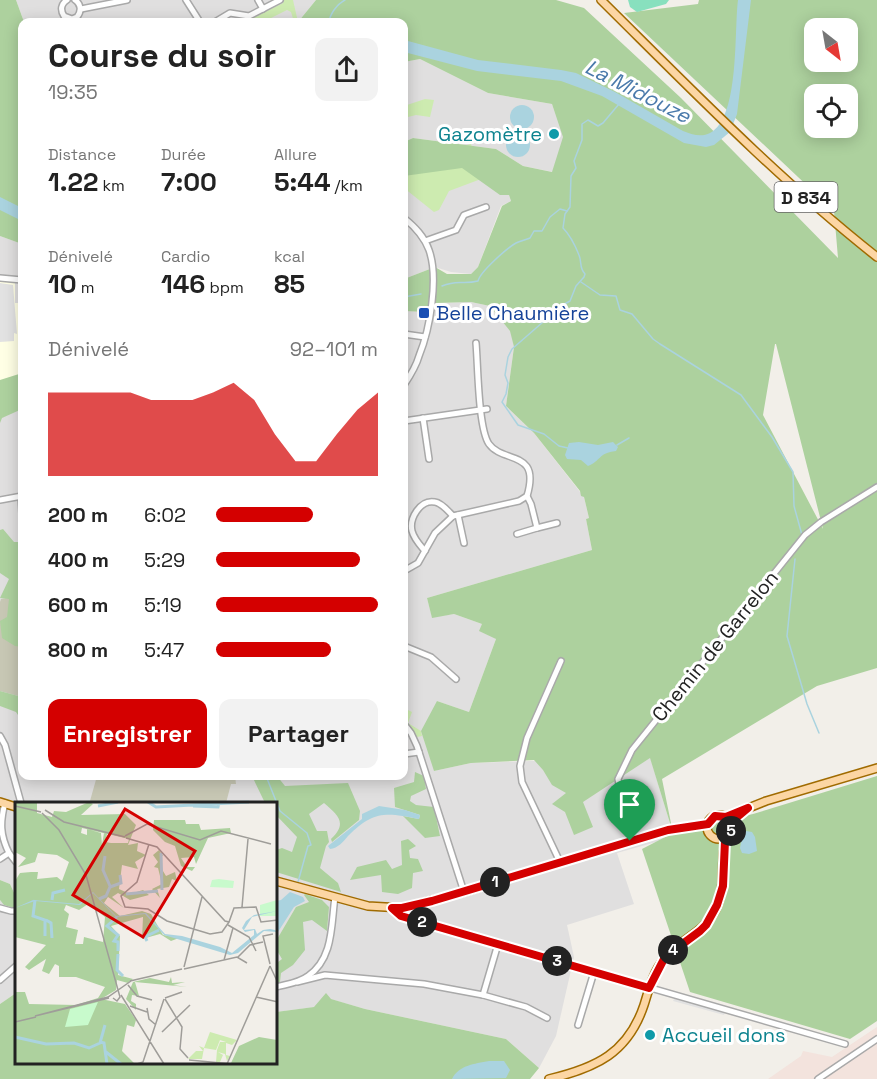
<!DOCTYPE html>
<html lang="fr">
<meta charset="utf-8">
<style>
:root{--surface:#fff;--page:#f2f2f2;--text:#222;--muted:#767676;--accent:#d40000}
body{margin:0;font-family:"Space Grotesk",sans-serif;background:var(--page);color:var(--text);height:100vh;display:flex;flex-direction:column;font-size:22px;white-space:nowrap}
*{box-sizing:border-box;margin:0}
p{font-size:20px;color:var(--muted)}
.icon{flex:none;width:33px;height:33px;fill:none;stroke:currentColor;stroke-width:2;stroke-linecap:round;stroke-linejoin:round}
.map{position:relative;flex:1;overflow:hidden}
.details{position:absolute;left:18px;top:18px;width:390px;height:762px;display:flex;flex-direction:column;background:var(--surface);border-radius:12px;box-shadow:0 3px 15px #0003}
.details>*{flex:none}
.needle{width:39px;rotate:149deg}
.buttons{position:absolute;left:804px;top:18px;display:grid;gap:12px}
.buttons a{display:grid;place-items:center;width:54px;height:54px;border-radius:12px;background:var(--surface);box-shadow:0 3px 15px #0003;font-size:30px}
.pin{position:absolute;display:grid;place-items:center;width:51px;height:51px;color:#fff;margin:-62px -26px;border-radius:50% 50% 50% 0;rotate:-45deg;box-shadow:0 0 6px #0007}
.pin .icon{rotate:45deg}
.km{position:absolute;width:30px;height:30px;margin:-15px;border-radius:50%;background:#222;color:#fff;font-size:16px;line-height:30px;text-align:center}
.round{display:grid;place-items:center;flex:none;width:63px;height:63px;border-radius:12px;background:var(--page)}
.overview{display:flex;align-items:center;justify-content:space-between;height:102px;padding:0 30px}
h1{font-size:33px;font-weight:700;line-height:45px}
.figures{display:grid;grid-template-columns:repeat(3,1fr);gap:9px;height:102px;padding:6px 30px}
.figures div{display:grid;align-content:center}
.figures b{font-size:26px;font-weight:700}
.figures small{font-size:16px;font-weight:400}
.figures p{font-size:16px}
.chart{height:168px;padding:12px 30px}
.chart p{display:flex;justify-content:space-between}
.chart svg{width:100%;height:108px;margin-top:6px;fill:var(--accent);opacity:.7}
.cta{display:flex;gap:12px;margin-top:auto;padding:12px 30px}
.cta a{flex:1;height:69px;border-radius:12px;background:var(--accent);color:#fff;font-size:24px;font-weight:700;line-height:69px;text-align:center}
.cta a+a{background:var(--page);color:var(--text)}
ul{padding:0 30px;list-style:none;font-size:20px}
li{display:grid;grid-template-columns:96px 72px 1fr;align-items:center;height:45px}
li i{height:15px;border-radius:8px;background:var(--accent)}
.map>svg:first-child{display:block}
</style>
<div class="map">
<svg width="877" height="1079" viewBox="0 0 877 1079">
<rect width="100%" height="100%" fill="#f2efe9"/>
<g fill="#e0dfdf">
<path d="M16,0H316L298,22H24Z"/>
<path d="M420,59L488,93L552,104L564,137L553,172L523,166L496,149L413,138L404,142V62Z"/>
<path d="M462,168L509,195L511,201L501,206L478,267L471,274L451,272L435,267L404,279V176Z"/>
<path d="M0,236L22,244V776H404V311L425,312L436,303L471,302L490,306L511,331L514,347L506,406L534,433L584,497L589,518L586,519L592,550L427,598L432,617L454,614L482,624L496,639L469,712L437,701L434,771L471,763L650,757L674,837L617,853L634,904L567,925L574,957L556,1036L539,1068L506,1039L365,1009L330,999L315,1007L276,1012V803H16V897L10,884L0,880Z"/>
<path d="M0,900L7,907H16V993L0,1004Z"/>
</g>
<path fill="#ffffe5" d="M0,281L15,283V303H22V410L0,414Z"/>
<path fill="#f3e3dd" d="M877,1027V1079H768L801,1056L803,1051L832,1057Z"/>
<g fill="#c7c7b4">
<path d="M18,596L22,616V697L0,691V602L1,599Z"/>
<path d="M97,776H235L236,784H231L226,803H97L90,801Z"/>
</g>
<g fill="#cdebb0">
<path d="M284,0H293L298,22H294L291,12L287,10L263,22H245L283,3Z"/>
<path d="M425,99L434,100L430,117L416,115L404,118V106Z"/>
<path d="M471,144L481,179L449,191L439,210L434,212L404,188V161Z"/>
<path d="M404,708L412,712L408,723L421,731L422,736L417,737L404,719Z"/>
</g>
<g fill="#add19e" fill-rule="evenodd">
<path d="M0,0H16L24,22L22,244L0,236Z"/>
<path d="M316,0H556L584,8L681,98L838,258L834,211L624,13L698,4L699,0H877V668L817,686L662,779L673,833L753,814L877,776V1021L850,1039L690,992L642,849L673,833L650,758L583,802L593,827L574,835L565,812L552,804L566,793L552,785L543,770L534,760L471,763L434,771L421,731L437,701L469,712L496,639L479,631L482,624L454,614L432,618L427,598L592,550L586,519L589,518L584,497L581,496L580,491L534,433L506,406L514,347L510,331L490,306L471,302L436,303L425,312L404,311V279L435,267L447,274H471L478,267L502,206L511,201L509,195H500L462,168L404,176V142L413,138L496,149L523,166L552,172L563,137L552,104L488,93L420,59L404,62V22H298ZM814,28H848V62H814ZM814,94H848V128H814ZM775,344H776L823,529L763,415Z"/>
<path d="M22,355V409L2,418L0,423V380L19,374Z"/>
<path d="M3,529L14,542H21L22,546V647L15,646L2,638L0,621L7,617L9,599L0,598L9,579L0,573V530Z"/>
<path d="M0,691L22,697V721L16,712L0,706Z"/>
<path d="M415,772L424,776L426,789L411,796L410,801L416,805L434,807L440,836L425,838L403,816L419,819L420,815L395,807L394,788L414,782Z"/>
<path d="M252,776H277L285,786L348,783L360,811L359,820L332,842L331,839C348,823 338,815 324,803L309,814L317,831H327L329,842L326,846L320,868L338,883L341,892L276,872V850L282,848L292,852L297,837L276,815V803H265Z"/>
<path d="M408,839L416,846L409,850L410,858L418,859L423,871L413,873L412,888L398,894L382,892L381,875L350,880L357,867L386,860L392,869L402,865L401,841Z"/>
<path d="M0,880L10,884L16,897V907L14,908L4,905L0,900Z"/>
<path d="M305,894L322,900L329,907L327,931L312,920L303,922L305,950L293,965L281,973L280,982L276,983V960L278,962L282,959L276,949V941L296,907L309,902L304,895Z"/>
<path d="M16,993V1062H276V1012L314,1007L326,993L331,999L365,1009L506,1039L539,1068L530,1079H0V1004Z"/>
</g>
<path fill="#88e0be" d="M628,0H669L666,4L637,12L630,7Z"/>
<g fill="#e2e2e2">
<path d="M0,283L13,285L17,334L14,333V341L0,342Z"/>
<path d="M675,997L725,1012L724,1015L673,1001Z"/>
</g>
<g fill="#aad3df">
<path d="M738,0H751L737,114L730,132L714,145L706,147L684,143L602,96L561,81L477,71L404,52V41H408L478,60L561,70L576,73L615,92L683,131C691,134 701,138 710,133C740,118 734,30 738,0Z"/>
<circle cx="522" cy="117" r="12"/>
<circle cx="518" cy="145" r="12"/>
<path d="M0,197L22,208V221L0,210Z"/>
<path d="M579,442L598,445L613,442L618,447L616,451C598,453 601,461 588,466L581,460L567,459L565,455L569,443Z"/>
<path d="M379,806L405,810L420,815L419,819C385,812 373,811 348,836C343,842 338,848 330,849L328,846L362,819V814Z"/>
<path d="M746,831L752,832L755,837L757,851L749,854L742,853L740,848L743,834Z"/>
<path d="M290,892L303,897L305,901L294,907L276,935V901L281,900Z"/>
<path d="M489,1061H504L510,1070L506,1078L452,1079C459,1065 474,1064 489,1061Z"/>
</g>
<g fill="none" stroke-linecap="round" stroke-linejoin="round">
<g stroke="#aad3df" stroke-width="1.5">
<path d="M329,22C330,14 337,4 345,0"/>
<path d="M581,282L600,295L616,296L620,310L632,314L653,339L660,344L741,395L772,437L793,472L794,506L802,535"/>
<path d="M442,286C458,279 462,285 478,281C480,272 507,248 516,243C520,241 525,240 530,238L534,231H542L550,217L560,209L567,211"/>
<path d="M404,297L421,294"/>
<path d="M617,445L629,438"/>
<path d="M568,448L559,446L544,434L518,425L502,402L506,394L508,383L505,375L508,357L512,349L543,322L548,313L570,301L576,286L584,277L585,274C579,268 582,262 579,255C575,245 570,235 563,228L565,214L570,207L571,176L576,168L574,161L582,140V124L588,120L598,126L603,123L619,104"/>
<path d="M795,559L787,636L807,704L819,733"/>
<path d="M266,776L280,811L307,833L311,845L308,846L298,882"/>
</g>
<g stroke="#a9a9a9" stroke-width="8">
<g id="minor">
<path d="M67,0C61,4 60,10 64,16L72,19L77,17C82,11 81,4 75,0"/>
<path d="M186,0L200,22"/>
<path d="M258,0L263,9"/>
<path d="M81,9L127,0"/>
<path d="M215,22L230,13L249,16L280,0"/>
<path d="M404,218C415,227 424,236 429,250C439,278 430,329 419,356C416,367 410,376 404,385"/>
<path d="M425,241L456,230L464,215L486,207"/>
<path d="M0,278L22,280"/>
<path d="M404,334L425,337"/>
<path d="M423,418L429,459"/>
<path d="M404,421L487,409"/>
<path d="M21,496L22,513"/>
<path d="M527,496L531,504L537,528L557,523"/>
<path d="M0,500L22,496"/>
<path d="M458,515L464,543"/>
<path d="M517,534L537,528"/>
<path d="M425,551C420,545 414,539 412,531C409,519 420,499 435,502C442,503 448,511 453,516"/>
<path d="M404,571L418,563L435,533L453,516L519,501L527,496C541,449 503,464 489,444C478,428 478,364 476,343"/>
<path d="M404,646L431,657L456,679"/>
<path d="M404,724L411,733L417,746L464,892"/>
<path d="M0,736L5,745L21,803"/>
<path d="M404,754L419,752"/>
<path d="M630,841L618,779L632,750L805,535L821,522L877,487"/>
<path d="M9,853L16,862"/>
<path d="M0,859L9,853C0,835 0,822 5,803"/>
<path d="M560,862L522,782L520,766L527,738L561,661"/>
<path d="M0,908L11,911H16"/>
<path d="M392,908L401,916L845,1044"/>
<path d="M0,980L16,966"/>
<path d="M297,982L325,975L424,984L483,995L526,1007L547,1018"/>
<path d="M276,987C287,984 299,983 308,976C334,958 331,924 335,897"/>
<path d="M483,995L498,944"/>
<path d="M578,1025L594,972"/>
<path d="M818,1079L877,1039"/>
</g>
</g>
<g stroke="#a06b00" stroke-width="10">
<g id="major">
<path d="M601,0C690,88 778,179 877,257"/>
<path d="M0,802L16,807"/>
<circle cx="719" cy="827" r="12"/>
<path d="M726,817L766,801L877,768"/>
<path d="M276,881L368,906L402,908L464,892L668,830L708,824"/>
<path d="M549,1079C596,1068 628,1053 644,1005C649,989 653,972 664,959C682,936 705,935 718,905C727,881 718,854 729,834"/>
</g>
</g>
<use href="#minor" stroke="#fff" stroke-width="5"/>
<use href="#major" stroke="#fcd6a4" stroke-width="7"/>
</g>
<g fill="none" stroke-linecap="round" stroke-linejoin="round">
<g stroke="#fff" stroke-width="12">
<path id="route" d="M748,808L730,823L731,830L725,841L723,886L717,905L706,925L700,931L665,957L649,988L401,916L392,908H402L432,901L668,830L708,824L715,816L726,817Z"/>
</g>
<use href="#route" stroke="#d40000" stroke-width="8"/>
</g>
<g fill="#0f9aa8" stroke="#fff" stroke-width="2">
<circle cx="554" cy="134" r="6"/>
<circle cx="650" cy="1035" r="6"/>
</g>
<rect fill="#1a4fb4" stroke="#fff" stroke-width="2" x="418" y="307" width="12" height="12" rx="3"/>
<g text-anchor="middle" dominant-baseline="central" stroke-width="6" stroke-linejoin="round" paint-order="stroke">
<rect fill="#fff" stroke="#646464" stroke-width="1.5" x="774.5" y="182" width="63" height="30" rx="4.5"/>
<g font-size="18" font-weight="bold" fill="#222">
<text x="806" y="197">D 834</text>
</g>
<g font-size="20" fill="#0d838f" stroke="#fff" text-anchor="end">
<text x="542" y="134">Gazomètre</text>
<text x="662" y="1035" text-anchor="start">Accueil dons</text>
</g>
<g font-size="20" fill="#164399" stroke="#fff" text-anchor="start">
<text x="436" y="313">Belle Chaumière</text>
</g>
<g font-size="20" fill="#222" stroke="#fff">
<text transform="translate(715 646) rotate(-51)">Chemin de Garrelon</text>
</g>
<g font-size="21" font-style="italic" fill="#4a7aab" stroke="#fff">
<text transform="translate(638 91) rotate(27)">La Midouze</text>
</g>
</g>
<g transform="translate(15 802)">
<rect width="262" height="262" fill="#f2efe9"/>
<path d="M195,230L222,238L217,243L211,241V253L215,254L212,259L210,252L203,250L208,253L205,260L196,262L201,260L202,248L205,240H211L205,238L201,248L189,246L187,257H173L181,249H188L184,244L189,246Z" fill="#cdebb0"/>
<path d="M0,0H22V11L37,15L39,9L51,10L74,0L78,2L66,13L110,12L121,23L113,43L123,41L122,49L131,53L120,60L123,67L107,63L104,87L115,92L128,88L134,93L115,98L103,91L97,95L109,106L93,95L89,101L105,114L127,109L136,112L148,133L169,136L175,139L164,136L156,139L145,132L127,137L128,115L96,124L105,134L103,173L118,177L113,181L102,178L101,188L86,197L110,202L121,218L119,225L112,223L107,249L120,262H0V190H10L14,202L61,203L83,196L90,185L61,175H44V164L40,162L34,172L27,169L31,157L14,168L10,165L31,143L0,135V79L5,71L16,70H23L22,77L42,75L47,79L54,60L42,53L23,51L20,60L3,65L11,56L0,50ZM67,26L114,37L113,41H96L90,40L92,32L89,31L87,43L86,31L72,27V33L66,31ZM73,102L90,115L88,140L69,135L68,142H60L63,128L51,125L54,112L49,108L51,103L64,108ZM139,18H170L171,22H184L186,28L215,26L216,31L193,36L181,62L179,55L166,56L172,65H180L177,69L166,64L160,44L150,40L138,28ZM144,48L148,54H145V64L151,74L160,70L162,79L157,77L154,85L142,87L145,96L137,87L147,82L143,66L139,65L143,60L138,53ZM156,175L157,181L170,180L158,183L172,185L120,180L124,194L117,193L116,199L121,202V208L111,197L118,180L135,176L154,180ZM244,235L262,238V262L216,261L224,244Z" fill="#add19e" fill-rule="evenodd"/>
<path d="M204,77L219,79L218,86L195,85L197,78ZM262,98V114H245V103ZM83,200L73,223L50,225L55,207Z" fill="#c8facc"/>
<path d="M78,90L101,114L131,111L150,132L167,134L205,145L217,151L239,133V128L230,130L227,126L231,119L239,113L262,109L237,115L229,128L240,127L242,132L248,128L255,127L260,128L262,130L249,129L223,151L215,153L149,133L130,112L101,115L78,91L65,103L20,99L0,106L18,98L64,102Z" fill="#aad3df"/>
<path fill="none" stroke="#aad3df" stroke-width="3" d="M133,0L141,5L234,0M83,4L103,0M178,4L203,5L204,1M146,51L147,88M90,54L88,68L95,84M111,92L143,89M84,97L91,94L95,85L106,81L105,73M20,98L18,114L30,118V134M37,98L38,91L50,88M102,115L92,124L103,133L99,139L103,140V149M31,118L36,121L37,136M132,139L130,135L144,128M103,152L102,168L108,174M0,235L31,242L59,241L74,246L85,241L90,223M85,240L89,241L92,262M91,250L106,262"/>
<path fill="none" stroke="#9f9d99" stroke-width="1.5" d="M0,4L26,10M30,8L49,20L110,35M27,11L44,28L71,73L105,195L102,199L98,196M110,34L132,22L185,38L206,29L256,42M111,36L142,45L210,119L214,120L219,106L241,105L246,120L263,118M134,42L122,80L106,94L110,105L133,107L152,119L195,132L207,130L214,120M227,105L233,37M213,123L234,135L241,149M223,155L235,143L248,140M209,158L218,126M255,162L248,134L258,132M255,164L263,181M169,165L187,95M169,167L222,155L232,161M115,179L167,167M113,183L122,194L137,198M106,193L149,262M241,195L263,200M94,196L20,214L93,195L116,179M150,196L167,190M150,197L167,225L165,247L173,256M115,204L132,210M132,206L134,217L141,223M0,220L21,215M147,230L175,203M174,258L217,262M122,262L128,260L149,197M212,262L255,164"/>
<path fill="#d40000" fill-opacity="0.15" stroke="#d40000" stroke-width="3" d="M110,7L180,49L128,135L58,93Z"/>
<rect width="262" height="262" fill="none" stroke="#222" stroke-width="3"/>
</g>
</svg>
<div class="buttons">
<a><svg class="needle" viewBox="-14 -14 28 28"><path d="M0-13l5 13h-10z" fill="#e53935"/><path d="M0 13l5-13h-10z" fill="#767676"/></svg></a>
<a><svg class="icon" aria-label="locate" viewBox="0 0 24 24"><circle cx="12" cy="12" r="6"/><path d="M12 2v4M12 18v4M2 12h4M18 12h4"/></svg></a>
</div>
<div class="pin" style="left:630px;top:841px;background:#1e9e55"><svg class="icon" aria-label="arrive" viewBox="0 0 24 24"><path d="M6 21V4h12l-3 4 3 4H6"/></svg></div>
<b class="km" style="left:495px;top:882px">1</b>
<b class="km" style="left:422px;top:922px">2</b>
<b class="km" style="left:557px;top:961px">3</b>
<b class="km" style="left:673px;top:950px">4</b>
<b class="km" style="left:731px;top:831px">5</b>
<section class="details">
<div class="overview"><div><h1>Course du soir</h1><p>19:35</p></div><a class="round"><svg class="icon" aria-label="share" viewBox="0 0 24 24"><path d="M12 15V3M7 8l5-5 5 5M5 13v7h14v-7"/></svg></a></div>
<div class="figures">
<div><p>Distance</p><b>1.22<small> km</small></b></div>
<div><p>Durée</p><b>7:00</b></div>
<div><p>Allure</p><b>5:44<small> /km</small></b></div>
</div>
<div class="figures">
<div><p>Dénivelé</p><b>10<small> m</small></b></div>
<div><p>Cardio</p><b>146<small> bpm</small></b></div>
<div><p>kcal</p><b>85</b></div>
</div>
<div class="chart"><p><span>Dénivelé</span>92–101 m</p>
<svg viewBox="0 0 160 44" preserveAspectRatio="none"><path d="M0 44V10L10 10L20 10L30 10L40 10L50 13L60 13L70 13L80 10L90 6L100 13L110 27L120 38L130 38L140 27L150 17L160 10V44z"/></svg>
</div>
<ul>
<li><b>200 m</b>6:02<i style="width:60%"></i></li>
<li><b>400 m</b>5:29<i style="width:89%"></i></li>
<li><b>600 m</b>5:19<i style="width:100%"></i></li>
<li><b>800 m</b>5:47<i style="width:71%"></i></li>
</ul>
<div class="cta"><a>Enregistrer</a><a>Partager</a></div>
</section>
</div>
